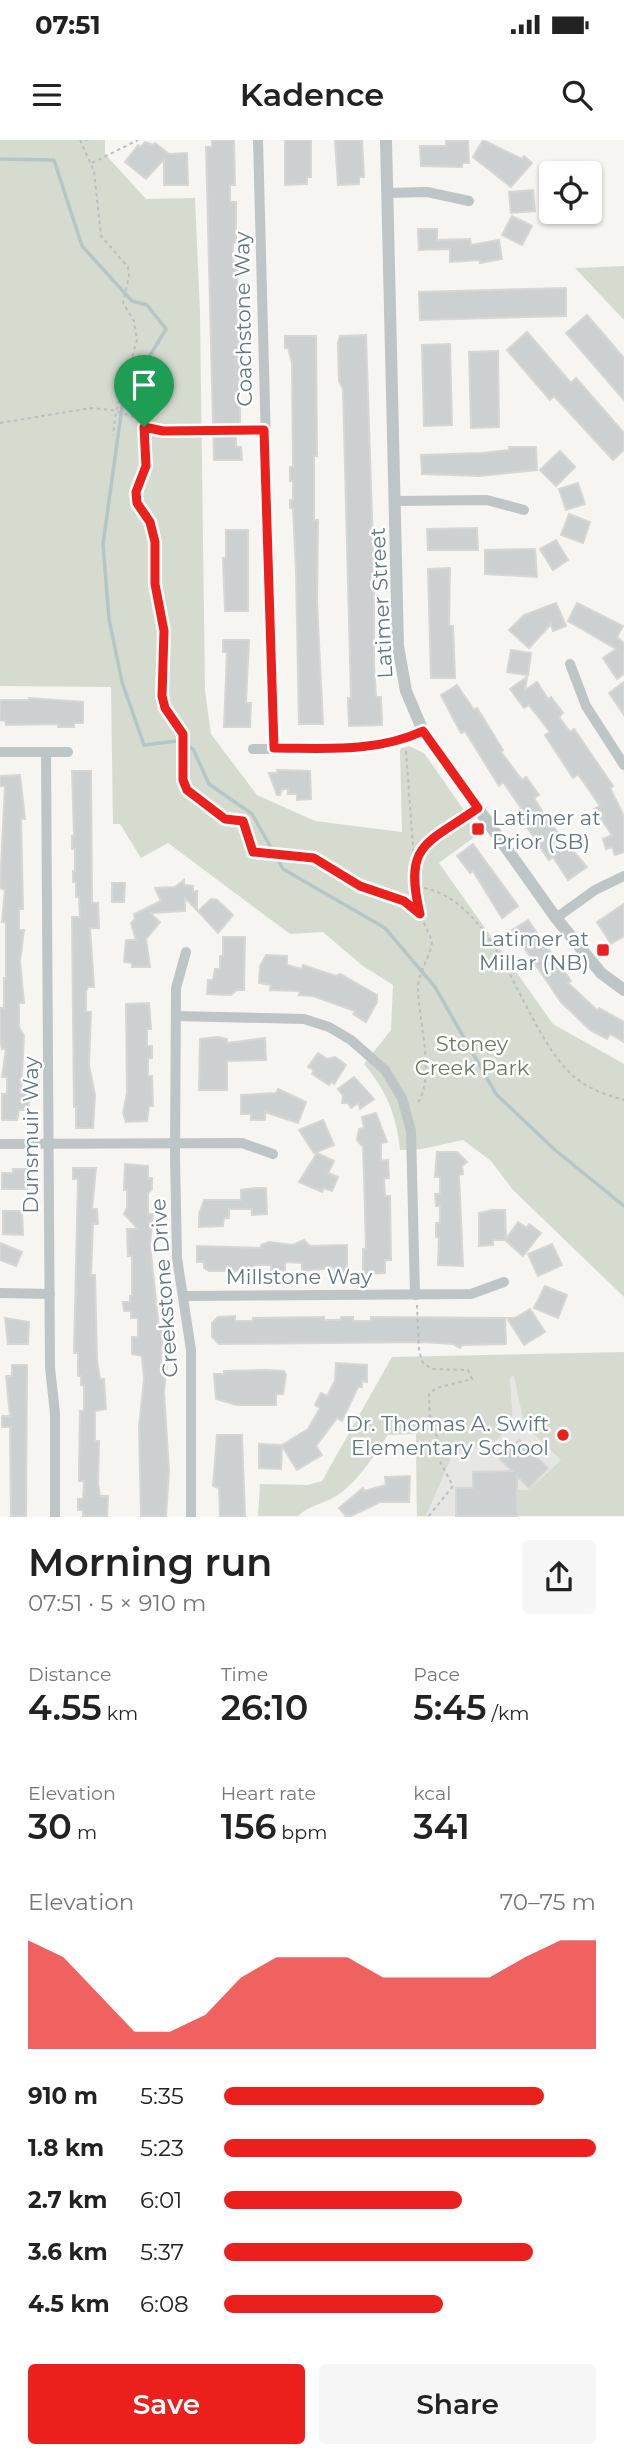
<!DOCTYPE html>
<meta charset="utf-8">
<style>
:root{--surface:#fff;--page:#f6f6f6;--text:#222;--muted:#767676;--accent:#eb201c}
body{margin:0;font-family:Montserrat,sans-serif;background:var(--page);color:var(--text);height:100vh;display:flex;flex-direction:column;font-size:26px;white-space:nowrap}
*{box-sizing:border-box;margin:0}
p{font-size:23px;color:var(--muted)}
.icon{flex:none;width:38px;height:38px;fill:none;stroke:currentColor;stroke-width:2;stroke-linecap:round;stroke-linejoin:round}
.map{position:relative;height:1377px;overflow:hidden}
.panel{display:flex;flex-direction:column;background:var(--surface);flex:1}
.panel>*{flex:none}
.tools{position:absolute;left:539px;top:21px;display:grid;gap:14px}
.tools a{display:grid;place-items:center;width:63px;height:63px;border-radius:7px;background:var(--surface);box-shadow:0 2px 5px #0004;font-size:35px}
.pin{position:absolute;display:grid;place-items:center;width:60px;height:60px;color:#fff;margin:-72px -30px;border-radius:50% 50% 50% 0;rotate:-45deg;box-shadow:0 0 7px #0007}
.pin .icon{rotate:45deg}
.round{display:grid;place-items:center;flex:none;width:74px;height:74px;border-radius:7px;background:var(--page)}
.summary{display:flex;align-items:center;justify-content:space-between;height:119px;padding:0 28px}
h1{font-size:38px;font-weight:600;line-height:52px}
.figures{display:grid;grid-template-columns:repeat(3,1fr);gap:10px;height:119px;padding:7px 28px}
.figures div{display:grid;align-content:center}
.figures b{font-size:35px;font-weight:600}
.figures small{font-size:19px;font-weight:400}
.figures p{font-size:19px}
.chart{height:196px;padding:14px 28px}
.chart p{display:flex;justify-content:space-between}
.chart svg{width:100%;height:126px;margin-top:7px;fill:var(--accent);opacity:.7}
.primary-button{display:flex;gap:14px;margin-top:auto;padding:14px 28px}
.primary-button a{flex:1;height:80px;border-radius:7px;background:var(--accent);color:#fff;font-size:28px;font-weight:600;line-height:80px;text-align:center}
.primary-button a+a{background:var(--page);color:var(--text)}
ul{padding:0 28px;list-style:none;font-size:23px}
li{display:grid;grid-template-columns:112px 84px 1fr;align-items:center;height:52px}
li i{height:18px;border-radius:9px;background:var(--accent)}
.status{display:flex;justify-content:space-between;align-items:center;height:49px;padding:0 35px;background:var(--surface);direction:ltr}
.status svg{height:19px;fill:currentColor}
header{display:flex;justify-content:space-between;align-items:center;height:91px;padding:0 28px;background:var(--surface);font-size:32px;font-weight:600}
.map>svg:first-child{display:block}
</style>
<div class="status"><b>07:51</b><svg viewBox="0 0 49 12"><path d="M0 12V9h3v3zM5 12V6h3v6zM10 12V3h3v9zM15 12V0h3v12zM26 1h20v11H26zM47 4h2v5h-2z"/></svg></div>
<header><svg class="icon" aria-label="menu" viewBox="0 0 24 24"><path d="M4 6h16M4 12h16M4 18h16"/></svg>Kadence<svg class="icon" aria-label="search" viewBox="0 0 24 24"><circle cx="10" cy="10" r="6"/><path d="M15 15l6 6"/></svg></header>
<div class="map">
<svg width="624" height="1377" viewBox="0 0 624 1377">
<rect width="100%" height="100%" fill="#f6f5f1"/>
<path fill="#e6e6e5" d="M624,1215V1376H417L416,1318L453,1313L513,1281L510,1236Z"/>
<g fill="#d6dbd0">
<path d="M0,0H105V14L146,59L195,58L200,172L205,551L211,594L257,655L315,681L402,692L400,609L409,606L424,613L480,693L439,723L553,884L624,924V1157L513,1050L491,1021L463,1000L422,1009L400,1010C397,976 386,950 364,924L391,890L393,845L363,826L323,792L290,794L168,703L141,718L120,684H113L111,547L0,546Z"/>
<path d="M624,126V180L575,128Z"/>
<path d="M624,1212V1376H518V1350H529L561,1320L524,1284L514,1236L510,1237L513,1281L497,1300L453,1313L426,1376H417L416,1294L388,1295C375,1314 361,1337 342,1352C329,1363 310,1364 298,1376H258L260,1344L308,1345L322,1341L392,1217Z"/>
</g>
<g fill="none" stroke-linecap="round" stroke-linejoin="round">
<path stroke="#b4c6c7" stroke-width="3.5" d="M0,19L54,20L82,106L132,161L147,165L166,189L123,260L103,404L109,479L122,542L144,605L177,601L193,609L209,644L252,674L283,729L385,788L435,847L496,954L555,1010L624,1066"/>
</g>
<g fill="#cdd0d1" stroke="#d7d6d4" stroke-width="2">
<path d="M212,0H234L235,45H230V62H236V103H233V122H237L240,239V286H236V307H241L242,320H214L206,7H212Z"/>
<path d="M285,0H311V37H307V44L285,45Z"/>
<path d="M335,0H362L364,37H359V44L338,45Z"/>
<path d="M483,0L522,19L524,16L532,23L511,47L473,17Z"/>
<path d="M446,1H468L469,23H462V27L421,26L420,6H446Z"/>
<path d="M145,2L153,5L155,3L169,14L187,13L188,45H164V19L146,39L125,22L138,5L141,7Z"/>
<path d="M533,50L535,71L511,73L509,52Z"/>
<path d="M512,76L532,86L522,105L502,95Z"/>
<path d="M418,89H437V100L470,99L471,105L499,100L502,119L480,123V120L450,122V109L419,110Z"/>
<path d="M566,148V176L420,180L419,152Z"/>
<path d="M587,175L624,218V260L566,193Z"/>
<path d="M527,192L571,243L576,238L624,293V310L613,320L554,256L550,260L507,210Z"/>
<path d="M366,195L374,437V525L376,557H381L382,585L349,586L348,558H351L343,249L339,241L338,203L340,196Z"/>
<path d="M285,196H316L317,316H314V380H318L317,462L323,584H299L296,432L293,368H290V360H293V341H290V327H293L292,223L288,208H285Z"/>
<path d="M450,204L452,285L424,286L422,205Z"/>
<path d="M498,211L499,287L471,288L469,212Z"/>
<path d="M509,307H536L537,330L479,336L422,334L421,315L482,313L509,310Z"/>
<path d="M560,311L575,327L556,346L540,330Z"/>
<path d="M578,343L585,364L566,370L559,349Z"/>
<path d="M569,374L590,382L583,403L561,395Z"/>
<path d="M477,388L478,410H428L427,389Z"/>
<path d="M226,390H248V471H225L223,418H226Z"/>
<path d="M556,400L568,420L553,430L540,409Z"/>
<path d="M535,409L537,437L485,434V410Z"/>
<path d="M450,428L449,486H453L455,538H431L428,429Z"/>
<path d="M556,463L566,486L553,491L551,484L529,508L509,490L524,475Z"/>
<path d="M577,463L623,486L617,497L624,503V534L617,539L603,518L616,509L568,481Z"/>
<path d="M223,500H249L246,563H251L250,587H224L227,512H223Z"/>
<path d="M511,510L531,513L528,535L507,532Z"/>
<path d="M527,537L525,550L537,542L548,559L551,557L563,573L559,577L570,592L574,589L613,646L610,648L624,676V712L615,715L612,707L606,709L603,699L612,695L594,669L600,666L578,634L573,638L545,595L550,592L529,565L524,568L510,549Z"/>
<path d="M624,542V575L609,553Z"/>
<path d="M457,545L474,570L477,568L503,610L501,612L522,640L526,637L539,655L534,658L548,681L587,727L568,740L553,717L549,720L538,704L521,678L526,675L503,642L499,646L465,591L461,593L455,582L441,555Z"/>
<path d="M29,558L83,562V583H74V587H58V584L6,585V581L0,580V560H29Z"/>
<path d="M277,630L310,631L311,659L297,660V654H288V649H282L280,655H277L269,633H277Z"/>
<path d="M72,631H91L92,763H98L99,788H90L94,847H88L86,851V872H91L89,925L95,955L93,988H76V967H74L72,777H80L79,757H76V742H73V731H75V709H72V696H74Z"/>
<path d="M20,635L25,679H21L23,769H19V790H24L20,821L24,863H19V887L24,896L21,953H29V970H19L17,980H2V954H7V937H2L6,909H2L0,897V868H4V838H6V782H2L5,750L0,748L5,646H0V636Z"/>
<path d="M473,704L518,766L502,778L473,731L470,733L457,716Z"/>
<path d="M184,740V745L193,746V752L197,751V770L185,758V771L150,773L160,782L146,799L150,827H132V823L124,822L126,800H136L131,783L135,779L134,774L161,761L155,748L175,747Z"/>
<path d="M112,743H125L124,762H112Z"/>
<path d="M211,759L217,760L233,775L218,793L198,771Z"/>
<path d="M624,764V796L611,804L597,782Z"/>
<path d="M528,780L571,841L568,843L598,871L599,868L624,882V902L610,894L607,899L590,890L561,862L512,790Z"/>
<path d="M223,797H245L244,850H237L231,855L207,854L208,840H213L215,829H220V816H223Z"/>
<path d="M266,815L287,816V825L302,829L303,825L336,836L340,834L377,855V862L366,882L353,874L355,871L313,856L299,855L300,851L270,850L271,845L259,843L260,826Z"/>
<path d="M149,863L151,889H147V906H152V918H148V936H152L153,966H149L147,981L126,982L123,973L127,953L126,864Z"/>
<path d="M218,897L227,899V903L265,898L266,920L227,921V950H199L200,899Z"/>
<path d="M318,913L327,919L335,917L346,925L334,944L332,941L329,945L312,934L314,930L308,927Z"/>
<path d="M354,937L374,959L360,969L358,963L351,968L348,963H342L343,956L338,949Z"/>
<path d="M278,949L306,962L298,983L265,972V980H251V974H241V955L276,953Z"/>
<path d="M376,973L387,1002L381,1003V1021L388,1020L389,1038H384L385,1056H390L391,1120H385V1133L363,1134V1109H366L364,1036L363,1007L357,1000L359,989L364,988L362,977Z"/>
<path d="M323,980L334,1005L314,1013L299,990Z"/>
<path d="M437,1012H457L467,1022L462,1026L463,1034L459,1035L463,1126L438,1125L439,1097H436V1083H440V1066H436L435,1054H440V1037H435Z"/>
<path d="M317,1013L334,1021L328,1033L338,1037L332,1051L324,1048L322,1052L299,1042Z"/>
<path d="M125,1024L148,1026V1038H152V1049L148,1053V1074H153L150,1104L159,1189H163L161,1222H167L164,1252L169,1331L166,1376H141L139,1287L144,1239L142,1216L132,1214V1197H138V1178H131V1171H124L123,1162H130V1156H132V1116H128L127,1089H138L124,1074L127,1067V1050H124Z"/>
<path d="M73,1028H96L92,1069H97L98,1084H93L91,1135H95L97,1220L100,1239H104L106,1269L95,1271V1301H99L98,1344L100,1356H108L107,1376H83V1370H78V1359H83L84,1341H79V1331L80,1271H84V1245H81V1236H78V1213H74L78,1039H73Z"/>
<path d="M13,1029H26L27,1049H2V1033H13Z"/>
<path d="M256,1048H266L267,1074L252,1075V1069H229V1078H224L223,1086L199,1087V1074L204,1060H241V1050Z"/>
<path d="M492,1070H505L506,1099L518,1082L527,1088L529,1084L541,1093L523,1116L505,1100H493V1105L479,1106V1073Z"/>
<path d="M3,1071H22L23,1095L3,1094Z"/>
<path d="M304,1100L310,1106L347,1105V1131H335V1128L302,1131V1123L285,1122V1131H271V1125H255V1131H209L204,1128V1122H197V1106L261,1108V1105L269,1102L293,1105Z"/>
<path d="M0,1103L22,1112L16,1126L0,1120Z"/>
<path d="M552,1104L562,1125L538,1136L528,1114Z"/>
<path d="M545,1146L567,1155L558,1178L534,1168Z"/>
<path d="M530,1169L545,1192L524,1205L507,1178H515Z"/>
<path d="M235,1176V1181H253V1178L324,1177V1180H341V1177H353V1181H371V1177L505,1178L506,1204L462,1205L460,1208L453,1204L423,1202L219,1204L212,1197V1183L218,1177Z"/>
<path d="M5,1178L29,1182L28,1204H8Z"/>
<path d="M336,1223L367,1225V1242L362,1241V1247H358L342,1281L337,1278L316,1306L322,1315L297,1330L282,1306L281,1329L259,1328V1304L282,1305L308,1289L320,1268L315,1265L321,1253L327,1256L335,1241Z"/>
<path d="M12,1225H27L26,1376H11L10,1287H2V1276H10L6,1236H12Z"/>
<path d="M265,1230L284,1231L286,1235L283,1254H276V1265H237L216,1259L214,1234H224V1231Z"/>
<path d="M217,1295H242L245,1376H220L219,1348L213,1346Z"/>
<path d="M519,1300L548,1328L529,1348L517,1336V1376H456V1348H473V1332L512,1331L500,1319Z"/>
<path d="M410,1336L409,1362H380L351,1376H346L339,1368L363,1348L364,1351L386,1345L385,1337Z"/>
</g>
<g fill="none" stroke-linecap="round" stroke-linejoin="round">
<g stroke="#babec0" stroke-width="2" stroke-dasharray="3.5 3.5" stroke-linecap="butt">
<path d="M80,0L94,31L101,96L128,127L129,136L123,163L134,181L137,200L116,272L113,295"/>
<path d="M85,0H90"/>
<path d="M92,23L138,0"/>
<path d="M0,283L91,268L112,270L137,278L144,287L146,326L136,352L137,363L150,382L155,402V444L164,491L162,556L165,568L183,594V640L187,650L224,679L243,681L252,712L314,718L360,745L404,761L420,774L432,801C431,817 418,832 418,848C418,880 437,939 416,965"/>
<path d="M145,287L163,291L254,290"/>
<path d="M406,611L414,720"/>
<path d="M417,747C496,755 519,881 568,931C583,947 603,954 624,960"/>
<path d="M419,771C405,709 422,706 469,675"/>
<path d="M417,1165L419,1211L423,1223L432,1229L468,1230L472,1239L436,1248L429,1254L430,1282L437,1297L439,1320L453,1346L428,1377"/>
</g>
<g stroke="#bec5c7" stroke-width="10">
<path d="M258,0L274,608"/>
<path d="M387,53L427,52L469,61"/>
<path d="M395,361L487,360L524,370"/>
<path d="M570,524L586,566L624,625"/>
<path d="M253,609C309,607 371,616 423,591"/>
<path d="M0,612H68"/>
<path d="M46,612L50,1228L55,1273V1377"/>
<path d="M556,778L595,750L624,736"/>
<path d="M186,812L176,848L175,1017L177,1118L191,1210V1377"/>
<path d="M176,876L304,879L329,887L351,900L385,930L402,958L411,991L415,1155"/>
<path d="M0,1004L242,1003L273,1014"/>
<path d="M0,1153L50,1154"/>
<path d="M183,1156L471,1154L504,1142"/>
</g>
<path stroke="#bec5c7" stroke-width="12" d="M386,0L398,506L406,551L423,591L556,778L601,833L624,850"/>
</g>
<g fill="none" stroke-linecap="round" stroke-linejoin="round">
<g stroke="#fff" stroke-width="14">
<path id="route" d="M144,287L163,291L264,290L274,608C324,608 376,613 423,591L478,668C427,704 403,703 420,774L404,761L360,746L314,718L253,712L243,681L225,679L187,650L183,640V594L165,568L162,556L164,491L155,444V402L150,382L137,363L136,352L146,326Z"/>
</g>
<use href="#route" stroke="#eb201c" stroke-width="9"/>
</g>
<g fill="#eb201c" stroke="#fff" stroke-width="2.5">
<rect x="471" y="682" width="14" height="14" rx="3.5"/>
<rect x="596" y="803" width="14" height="14" rx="3.5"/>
<circle cx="563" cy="1295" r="7"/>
</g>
<g text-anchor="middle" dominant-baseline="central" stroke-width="5" stroke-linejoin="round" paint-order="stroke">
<g font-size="21" fill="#5f777e" stroke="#fff">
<text transform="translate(243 179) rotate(-91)">Coachstone Way</text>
<text transform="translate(381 463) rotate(-93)">Latimer Street</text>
<text transform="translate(30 995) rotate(-90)">Dunsmuir Way</text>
<text x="299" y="1136">Millstone Way</text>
<text transform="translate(164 1148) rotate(-94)">Creekstone Drive</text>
</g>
<g font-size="21" fill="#5f777e" stroke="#fff" text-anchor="end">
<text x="492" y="677" text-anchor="start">Latimer at<tspan x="492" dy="24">Prior (SB)</tspan></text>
<text x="589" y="798">Latimer at<tspan x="589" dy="24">Millar (NB)</tspan></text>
<text x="549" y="1283">Dr. Thomas A. Swift<tspan x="549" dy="24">Elementary School</tspan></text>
</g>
<g font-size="21" fill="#6c7b62" stroke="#fff">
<text x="472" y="903">Stoney<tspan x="472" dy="24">Creek Park</tspan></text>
</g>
</g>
</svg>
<div class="tools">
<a><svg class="icon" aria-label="locate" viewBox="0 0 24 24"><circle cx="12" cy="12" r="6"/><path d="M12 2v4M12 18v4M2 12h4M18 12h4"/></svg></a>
</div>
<div class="pin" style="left:144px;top:287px;background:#1e9e55"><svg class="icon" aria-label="arrive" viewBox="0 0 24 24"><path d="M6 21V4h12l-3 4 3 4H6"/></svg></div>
</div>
<section class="panel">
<div class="summary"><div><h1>Morning run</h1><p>07:51 · 5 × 910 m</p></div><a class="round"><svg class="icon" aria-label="share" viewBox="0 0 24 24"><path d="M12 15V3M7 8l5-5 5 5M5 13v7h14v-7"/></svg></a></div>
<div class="figures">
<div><p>Distance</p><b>4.55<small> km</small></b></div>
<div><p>Time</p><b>26:10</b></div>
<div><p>Pace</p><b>5:45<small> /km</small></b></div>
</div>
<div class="figures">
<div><p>Elevation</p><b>30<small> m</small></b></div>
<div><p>Heart rate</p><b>156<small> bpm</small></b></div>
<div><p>kcal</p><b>341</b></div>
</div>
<div class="chart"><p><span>Elevation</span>70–75 m</p>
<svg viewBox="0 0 160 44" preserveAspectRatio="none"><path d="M0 44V6L10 12L20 25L30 38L40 38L50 32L60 19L70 12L80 12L90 12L100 19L110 19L120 19L130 19L140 12L150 6L160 6V44z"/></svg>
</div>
<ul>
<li><b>910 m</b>5:35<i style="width:86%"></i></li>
<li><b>1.8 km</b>5:23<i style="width:100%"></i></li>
<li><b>2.7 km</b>6:01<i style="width:64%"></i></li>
<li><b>3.6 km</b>5:37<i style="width:83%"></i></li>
<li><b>4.5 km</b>6:08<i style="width:59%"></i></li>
</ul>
<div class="primary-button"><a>Save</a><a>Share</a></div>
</section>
